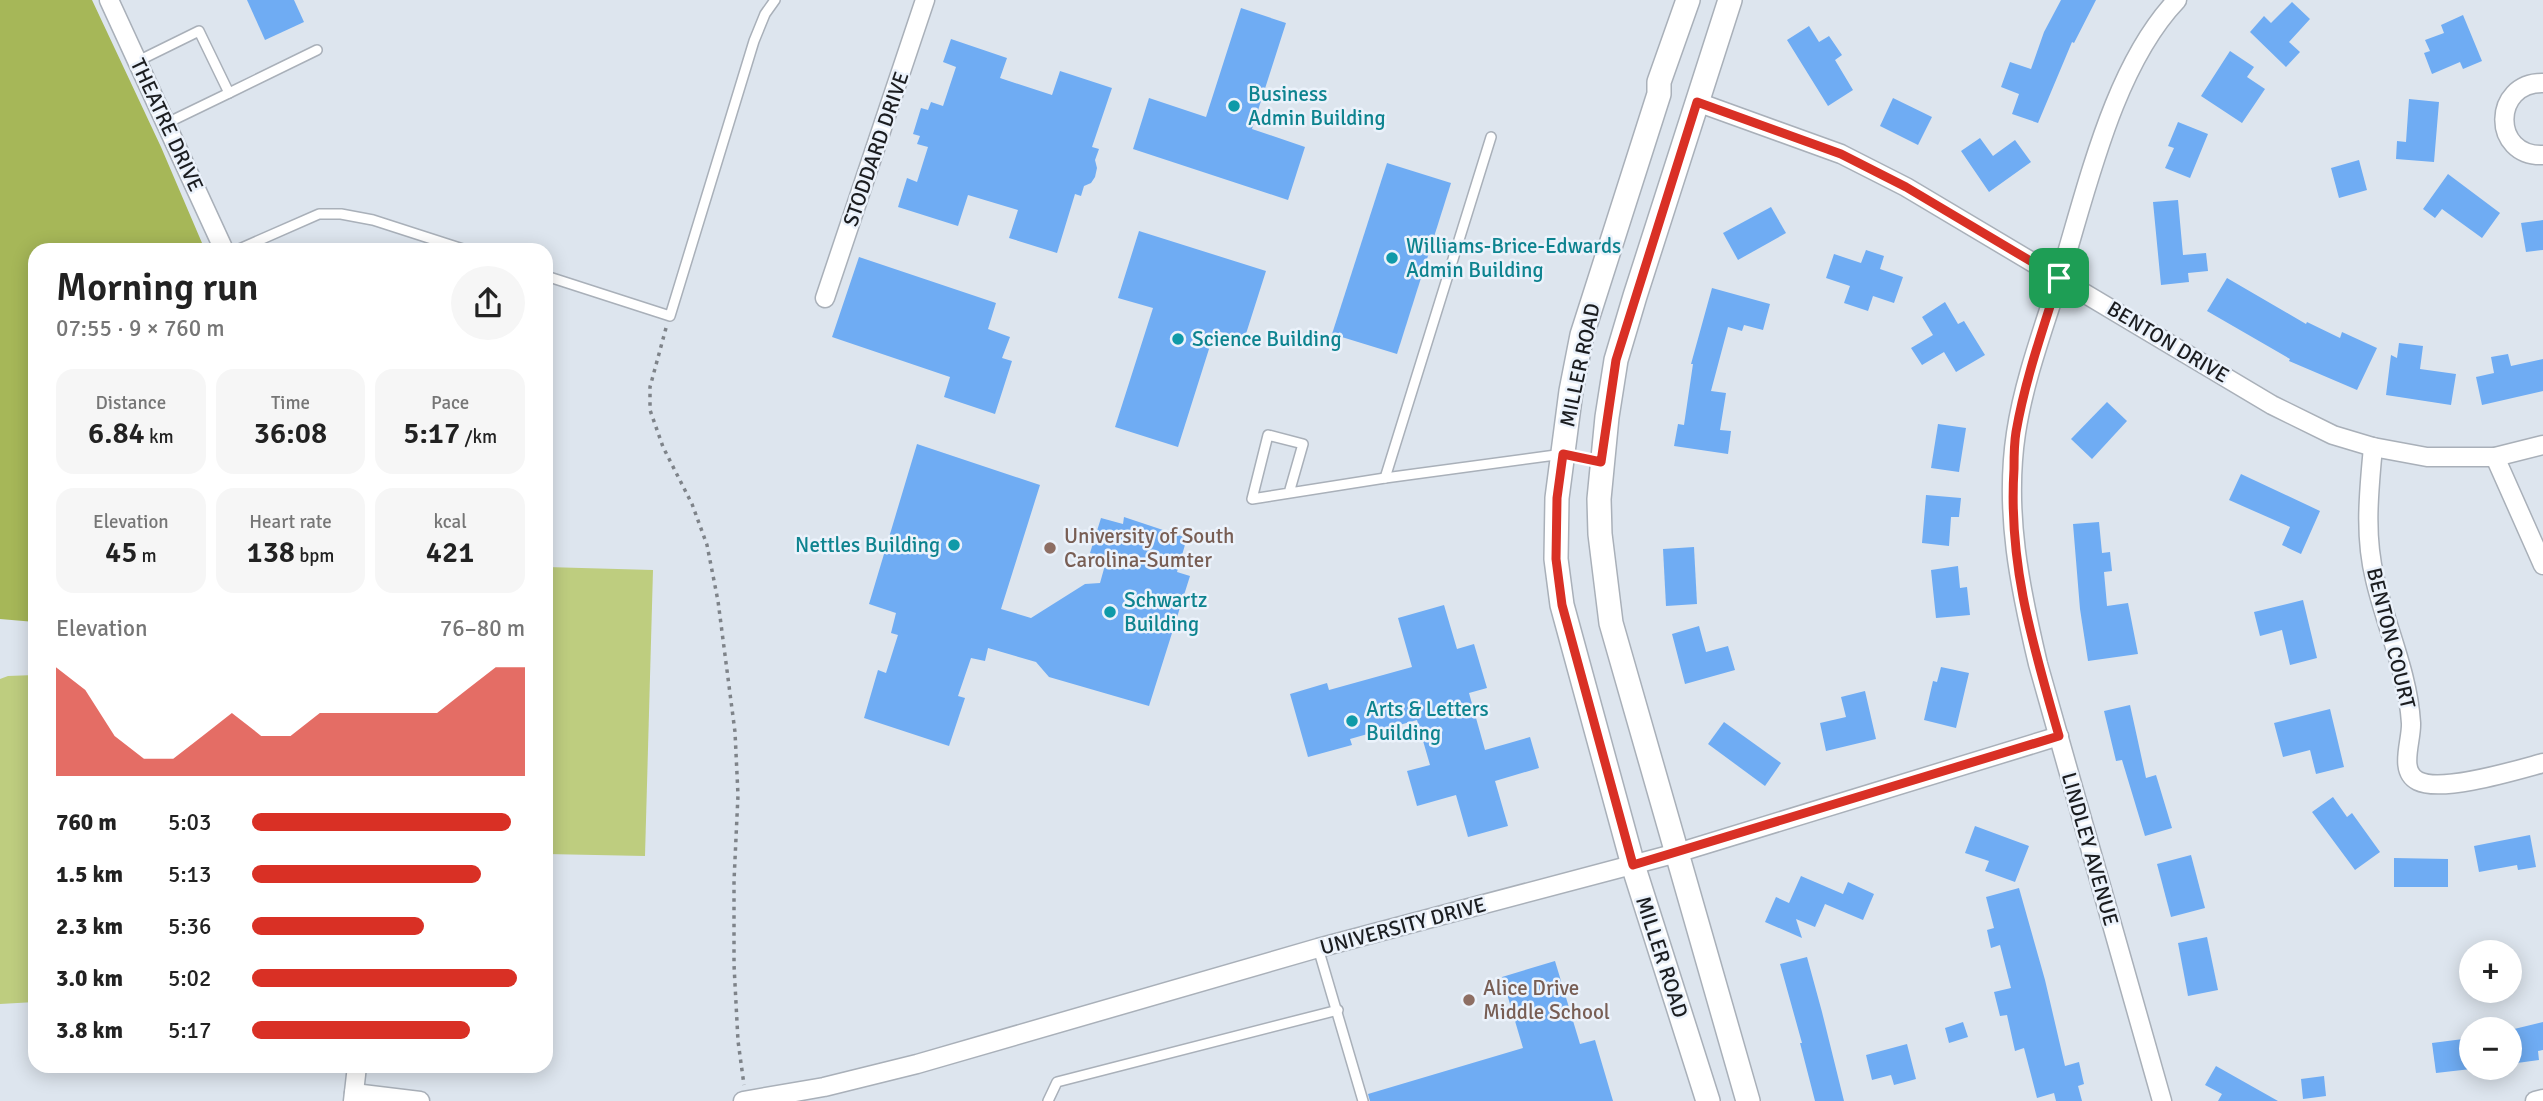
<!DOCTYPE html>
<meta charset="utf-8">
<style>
:root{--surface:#fff;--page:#f6f6f6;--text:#222;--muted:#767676;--accent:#d93025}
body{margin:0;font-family:Signika,sans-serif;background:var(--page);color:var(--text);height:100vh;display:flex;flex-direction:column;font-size:26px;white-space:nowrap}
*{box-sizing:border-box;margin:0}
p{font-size:23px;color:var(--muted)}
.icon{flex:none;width:38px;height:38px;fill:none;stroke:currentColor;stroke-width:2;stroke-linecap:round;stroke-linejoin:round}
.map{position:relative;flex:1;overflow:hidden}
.sheet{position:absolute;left:28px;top:243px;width:525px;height:830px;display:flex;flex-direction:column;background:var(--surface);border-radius:21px;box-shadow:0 4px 18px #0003}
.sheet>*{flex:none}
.controls{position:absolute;left:2459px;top:940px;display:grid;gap:14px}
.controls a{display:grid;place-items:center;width:63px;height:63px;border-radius:50%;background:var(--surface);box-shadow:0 4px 18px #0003;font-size:35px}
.pin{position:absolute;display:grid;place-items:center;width:60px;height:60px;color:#fff;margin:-30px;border-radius:14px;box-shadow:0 4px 10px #0006}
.round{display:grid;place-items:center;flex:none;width:74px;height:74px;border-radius:37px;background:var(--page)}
.headline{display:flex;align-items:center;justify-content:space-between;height:119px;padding:0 28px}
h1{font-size:38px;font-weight:600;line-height:52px}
.metrics{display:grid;grid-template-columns:repeat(3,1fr);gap:10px;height:119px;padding:7px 28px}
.metrics div{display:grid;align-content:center;border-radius:18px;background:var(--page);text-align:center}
.metrics b{font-size:30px;font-weight:600}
.metrics small{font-size:19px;font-weight:400}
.metrics p{font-size:19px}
.chart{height:196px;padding:14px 28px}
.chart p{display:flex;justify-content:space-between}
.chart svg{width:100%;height:126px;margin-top:7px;fill:var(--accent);opacity:.7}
ul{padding:0 28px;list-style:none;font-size:23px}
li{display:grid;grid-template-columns:112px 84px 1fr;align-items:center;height:52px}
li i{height:18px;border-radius:9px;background:var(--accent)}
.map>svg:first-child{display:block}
</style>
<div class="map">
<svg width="2543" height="1101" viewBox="0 0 2543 1101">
<rect width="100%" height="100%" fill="#dde5ee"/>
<g fill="#becd7f">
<path d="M546,567L653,570L645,856L546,854Z"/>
<path d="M35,675V1002L0,1004V679L8,676Z"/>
</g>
<path fill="#a6b758" d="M0,0H92L161,147L205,250H35V622L0,619Z"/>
<g fill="#6facf3">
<path d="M247,0H294L304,22L265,40Z"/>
<path d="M2061,0H2096L2074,43L2072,42L2038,123L2012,114L2019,94L2001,87L2010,62L2031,69L2044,32Z"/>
<path d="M2292,2L2310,19L2289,42L2300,52L2286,67L2250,32L2264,16L2271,23Z"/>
<path d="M1241,8L1286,23L1252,129L1305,147L1288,200L1133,149L1149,98L1206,117Z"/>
<path d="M2463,15L2482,61L2463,69L2460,62L2432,74L2424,53L2430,51L2425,40L2444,33L2441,25Z"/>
<path d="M1809,26L1819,42L1829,36L1842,55L1835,60L1853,90L1828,106L1787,40Z"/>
<path d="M951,39L1007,58L1000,78L1052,95L1060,71L1112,88L1092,147L1099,149L1095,160L1097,168L1095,177L1091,183L1084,186L1081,196L1075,194L1057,253L1009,238L1018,210L968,195L958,226L898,207L907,178L917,182L928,147L917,144L920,136L913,134L921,108L928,110L931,102L943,106L956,67L943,62Z"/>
<path d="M2230,51L2254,67L2247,77L2265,89L2242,123L2201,96Z"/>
<path d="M1893,98L1932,117L1918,145L1880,126Z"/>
<path d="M2409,99L2439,102L2434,162L2396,159L2397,141L2406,142Z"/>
<path d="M2178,122L2208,134L2190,178L2165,168L2174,148L2168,146Z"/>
<path d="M1980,138L1993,156L2015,140L2031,162L1989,192L1961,151Z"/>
<path d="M2359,160L2367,190L2339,198L2331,168Z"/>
<path d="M1387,163L1451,183L1397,354L1332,334Z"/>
<path d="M2448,174L2500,213L2482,238L2442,209L2435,218L2423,209Z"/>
<path d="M2178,200L2183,255L2206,253L2208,271L2188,273L2189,282L2161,285L2153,202Z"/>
<path d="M1771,207L1786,233L1738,260L1723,233Z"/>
<path d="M2543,220V250L2526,252L2521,223Z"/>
<path d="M1139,231L1266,271L1244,340L1215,330L1178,447L1115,427L1153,308L1118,298Z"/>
<path d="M1866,250L1884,256L1880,269L1903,277L1894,303L1873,296L1868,311L1844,303L1850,286L1826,278L1834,254L1861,263Z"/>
<path d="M859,257L996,303L988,329L1010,337L1002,358L1012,361L995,414L944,397L950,377L832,337Z"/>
<path d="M2227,278L2306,324L2307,322L2340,338L2342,332L2377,348L2357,390L2289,361L2290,359L2207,311Z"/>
<path d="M1712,288L1770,304L1763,330L1744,325L1742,331L1728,327L1711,391L1726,393L1720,430L1731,431L1728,454L1674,446L1678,424L1684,425L1693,364H1691Z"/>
<path d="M1945,302L1958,324L1964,321L1985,355L1956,372L1944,352L1922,365L1911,348L1933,335L1922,317Z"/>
<path d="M2399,343L2423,346L2420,369L2456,374L2451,405L2386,395L2391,355L2397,358Z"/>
<path d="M2508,354L2511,366L2543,359V391L2482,405L2476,377L2494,373L2491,357Z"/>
<path d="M2107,402L2127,421L2092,459L2071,439Z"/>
<path d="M1938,424L1966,428L1959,472L1931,468Z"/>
<path d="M917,444L1040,485L1001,609L1031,618L1085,584L1100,583L1107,558L1090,553L1101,518L1123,524L1124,517L1187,538L1177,572L1190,576L1149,706L1049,677L1036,662L988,648L985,661L971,658L958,696L965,698L949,746L864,718L878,670L886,673L898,635L891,633L896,613L869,604Z"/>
<path d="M2241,474L2320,511L2301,554L2282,545L2290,527L2229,500Z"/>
<path d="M1926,495L1961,498L1959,517H1951L1949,546L1922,543Z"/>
<path d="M2099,522L2102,553L2110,552L2112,571L2104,572L2107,606L2128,603L2138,654L2088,661L2080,609L2073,524Z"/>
<path d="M1694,547L1697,604L1666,606L1663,549Z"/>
<path d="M1958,566L1960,588L1967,587L1970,615L1936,618L1931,570Z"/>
<path d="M2303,600L2317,658L2290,665L2282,630L2260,636L2254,612Z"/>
<path d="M1444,605L1457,649L1474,644L1487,688L1469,693L1485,750L1530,737L1539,768L1495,781L1508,826L1468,837L1456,795L1417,806L1407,771L1430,765L1417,720L1350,739L1352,745L1308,757L1290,694L1327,683L1329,690L1412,667L1398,618Z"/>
<path d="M1699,626L1706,652L1728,646L1735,670L1685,684L1672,634Z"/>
<path d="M1941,667L1969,673L1956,728L1924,720L1933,681L1937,682Z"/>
<path d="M1865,691L1876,739L1826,751L1820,723L1846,717L1841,697Z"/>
<path d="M2130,705L2146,778L2156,775L2172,828L2145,836L2122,760L2116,761L2104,711Z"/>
<path d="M2330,709L2344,767L2316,774L2310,750L2283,757L2274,723Z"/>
<path d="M1724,722L1781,763L1765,786L1708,744Z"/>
<path d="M2333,797L2347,817L2352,813L2380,852L2355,870L2312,812Z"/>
<path d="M1975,826L2029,846L2015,882L1985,871L1989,861L1965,853Z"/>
<path d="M2530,835L2536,867L2518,870L2517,865L2479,872L2474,846Z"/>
<path d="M2191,855L2205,908L2171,917L2157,864Z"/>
<path d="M2394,858L2448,859V887H2394Z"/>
<path d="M1801,876L1843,894L1848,882L1874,894L1863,920L1825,904L1815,927L1796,919L1802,938L1765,922L1776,897L1789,903Z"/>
<path d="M2019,888L2045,980L2065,1066L2079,1062L2084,1084L2078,1086L2082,1101H2056L2054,1093L2037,1098L2024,1048L2015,1051L2007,1015L2000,1016L1994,992L2011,988L2000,945L1991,948L1987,930L1994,928L1986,897Z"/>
<path d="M2207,937L2218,990L2188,996L2178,943Z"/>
<path d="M1807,957L1822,1012L1844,1101H1815L1800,1043H1802L1780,964Z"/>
<path d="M1555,961L1580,1044L1595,1040L1613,1101H1370L1368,1094L1523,1048L1502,977Z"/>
<path d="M1963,1022L1968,1037L1949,1043L1945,1028Z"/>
<path d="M2543,1022V1050L2538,1051L2539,1060L2517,1063L2510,1030Z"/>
<path d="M2471,1038V1069L2436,1073L2432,1043Z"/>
<path d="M1907,1044L1916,1079L1894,1085L1891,1075L1872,1080L1866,1055Z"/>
<path d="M2216,1066L2278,1101H2218L2222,1094L2205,1085Z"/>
<path d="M2324,1076L2326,1096L2303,1099L2301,1079Z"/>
</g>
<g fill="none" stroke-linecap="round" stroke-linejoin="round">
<g stroke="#a9b0b9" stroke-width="12">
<g id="service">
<path d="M138,61L199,31L229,93L167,123"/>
<path d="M229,93L317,50"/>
<path d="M237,250L319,214H341L373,220L466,250"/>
<path d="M546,276L670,316L754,41L765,14L775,0"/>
<path d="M1385,478L1491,137"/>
<path d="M1289,493L1303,444L1268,435L1252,499L1385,478L1563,454L1601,462"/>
<path d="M1318,948L1363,1101"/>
<path d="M1048,1101L1057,1082L1338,1010"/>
</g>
</g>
<g stroke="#a9b0b9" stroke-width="21">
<g id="minor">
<path d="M109,0L224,250"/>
<path d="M2543,83C2492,82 2491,157 2543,155"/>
<path d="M1697,102L1841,154L1906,187L2272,405L2333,435L2373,447L2427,457H2495L2543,445"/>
<path d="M825,298L925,0"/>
<path d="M2373,447C2369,491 2364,535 2375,579C2386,627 2408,673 2411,723C2412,741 2398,771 2418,781C2442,793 2517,770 2543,763"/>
<path d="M2495,457L2543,565"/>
<path d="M354,1093L420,1101"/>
<path d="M353,1101L357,1066"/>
<path d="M743,1101L824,1087L917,1064L1318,948L1677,853L2059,736"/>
<path d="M2162,1101L2038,664C2020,588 2004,512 2016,433C2024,380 2044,327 2060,276C2087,189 2113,67 2177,0"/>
<path d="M2535,1101L2543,1099"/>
</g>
</g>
<g stroke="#a9b0b9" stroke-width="26">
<g id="tertiary">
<path d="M1688,0L1659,82V94L1582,335L1571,391L1557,498L1556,559L1562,605L1633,865L1708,1101"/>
<path d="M1730,0L1635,296L1616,360L1607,417L1599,499L1600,534L1611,623L1748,1101"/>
</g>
</g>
<path stroke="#7e8389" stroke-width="3.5" stroke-dasharray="3.5 5" stroke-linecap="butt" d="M666,328L650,387V410L663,447L692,504L707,545L718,601L735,732L738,795L734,881V965L738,1041L744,1085"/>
<use href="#service" stroke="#fff" stroke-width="9"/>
<use href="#minor" stroke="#fff" stroke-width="18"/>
<use href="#tertiary" stroke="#fff" stroke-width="23"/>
</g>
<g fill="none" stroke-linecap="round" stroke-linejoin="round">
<g stroke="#fff" stroke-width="14">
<path id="route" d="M1697,102L1841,154L1906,187L2059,278C2043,329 2025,380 2016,432C2014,444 2014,457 2014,469C2008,565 2033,645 2059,736L1633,865L1562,605L1556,559L1557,498L1563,454L1601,462L1616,360Z"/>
</g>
<use href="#route" stroke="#d93025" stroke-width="9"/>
</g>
<g fill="#0f9aa8" stroke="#ebf2fb" stroke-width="2.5">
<circle cx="1234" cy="106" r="7"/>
<circle cx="1392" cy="258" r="7"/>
<circle cx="1178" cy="339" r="7"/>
<circle cx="954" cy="545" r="7"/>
<circle cx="1110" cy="612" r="7"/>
<circle cx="1352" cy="721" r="7"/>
</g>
<g fill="#8d6e63" stroke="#ebf2fb" stroke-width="2.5">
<circle cx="1050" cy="548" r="7"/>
<circle cx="1469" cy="1000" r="7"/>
</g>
<g text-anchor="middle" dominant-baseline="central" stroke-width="5" stroke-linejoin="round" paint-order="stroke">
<g font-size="21" fill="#0d838f" stroke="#ebf2fb" text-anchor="start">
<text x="1248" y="94">Business<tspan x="1248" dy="24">Admin Building</tspan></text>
<text x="1406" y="246">Williams-Brice-Edwards<tspan x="1406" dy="24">Admin Building</tspan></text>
<text x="1192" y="339">Science Building</text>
<text x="940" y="545" text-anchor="end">Nettles Building</text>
<text x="1124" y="600">Schwartz<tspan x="1124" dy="24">Building</tspan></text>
<text x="1366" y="709">Arts &amp; Letters<tspan x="1366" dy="24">Building</tspan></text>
</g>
<g font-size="21" fill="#1b1d20" stroke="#ebf2fb">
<text transform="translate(167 125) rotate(65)">THEATRE DRIVE</text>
<text transform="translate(876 149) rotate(-71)">STODDARD DRIVE</text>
<text transform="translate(2168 342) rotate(31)">BENTON DRIVE</text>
<text transform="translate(1580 365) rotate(-78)">MILLER ROAD</text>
<text transform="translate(2391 638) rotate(76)">BENTON COURT</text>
<text transform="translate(2090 849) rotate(74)">LINDLEY AVENUE</text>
<text transform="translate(1403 926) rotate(-15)">UNIVERSITY DRIVE</text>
<text transform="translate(1662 957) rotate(72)">MILLER ROAD</text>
</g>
<g font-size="21" fill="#785e54" stroke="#ebf2fb" text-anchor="start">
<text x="1064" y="536">University of South<tspan x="1064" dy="24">Carolina-Sumter</tspan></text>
<text x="1483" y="988">Alice Drive<tspan x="1483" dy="24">Middle School</tspan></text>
</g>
</g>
</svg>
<div class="controls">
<a>+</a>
<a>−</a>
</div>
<div class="pin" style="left:2059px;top:278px;background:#1e9e55"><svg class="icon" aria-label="arrive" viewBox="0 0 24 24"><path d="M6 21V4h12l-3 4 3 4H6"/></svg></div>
<section class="sheet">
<div class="headline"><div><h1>Morning run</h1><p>07:55 · 9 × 760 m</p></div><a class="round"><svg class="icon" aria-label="share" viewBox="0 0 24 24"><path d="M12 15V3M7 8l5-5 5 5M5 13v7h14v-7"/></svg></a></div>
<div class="metrics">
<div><p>Distance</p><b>6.84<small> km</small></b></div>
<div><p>Time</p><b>36:08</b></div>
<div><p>Pace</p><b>5:17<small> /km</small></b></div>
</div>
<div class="metrics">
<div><p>Elevation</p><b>45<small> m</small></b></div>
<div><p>Heart rate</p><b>138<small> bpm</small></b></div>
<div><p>kcal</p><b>421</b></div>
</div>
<div class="chart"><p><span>Elevation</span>76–80 m</p>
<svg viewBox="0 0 160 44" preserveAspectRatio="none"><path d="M0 44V6L10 14L20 30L30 38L40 38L50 30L60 22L70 30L80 30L90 22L100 22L110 22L120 22L130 22L140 14L150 6L160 6V44z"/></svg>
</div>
<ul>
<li><b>760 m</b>5:03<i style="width:95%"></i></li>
<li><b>1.5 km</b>5:13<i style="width:84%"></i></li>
<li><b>2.3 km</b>5:36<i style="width:63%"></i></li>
<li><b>3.0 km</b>5:02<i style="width:97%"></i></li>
<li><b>3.8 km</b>5:17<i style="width:80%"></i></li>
</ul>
</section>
</div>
